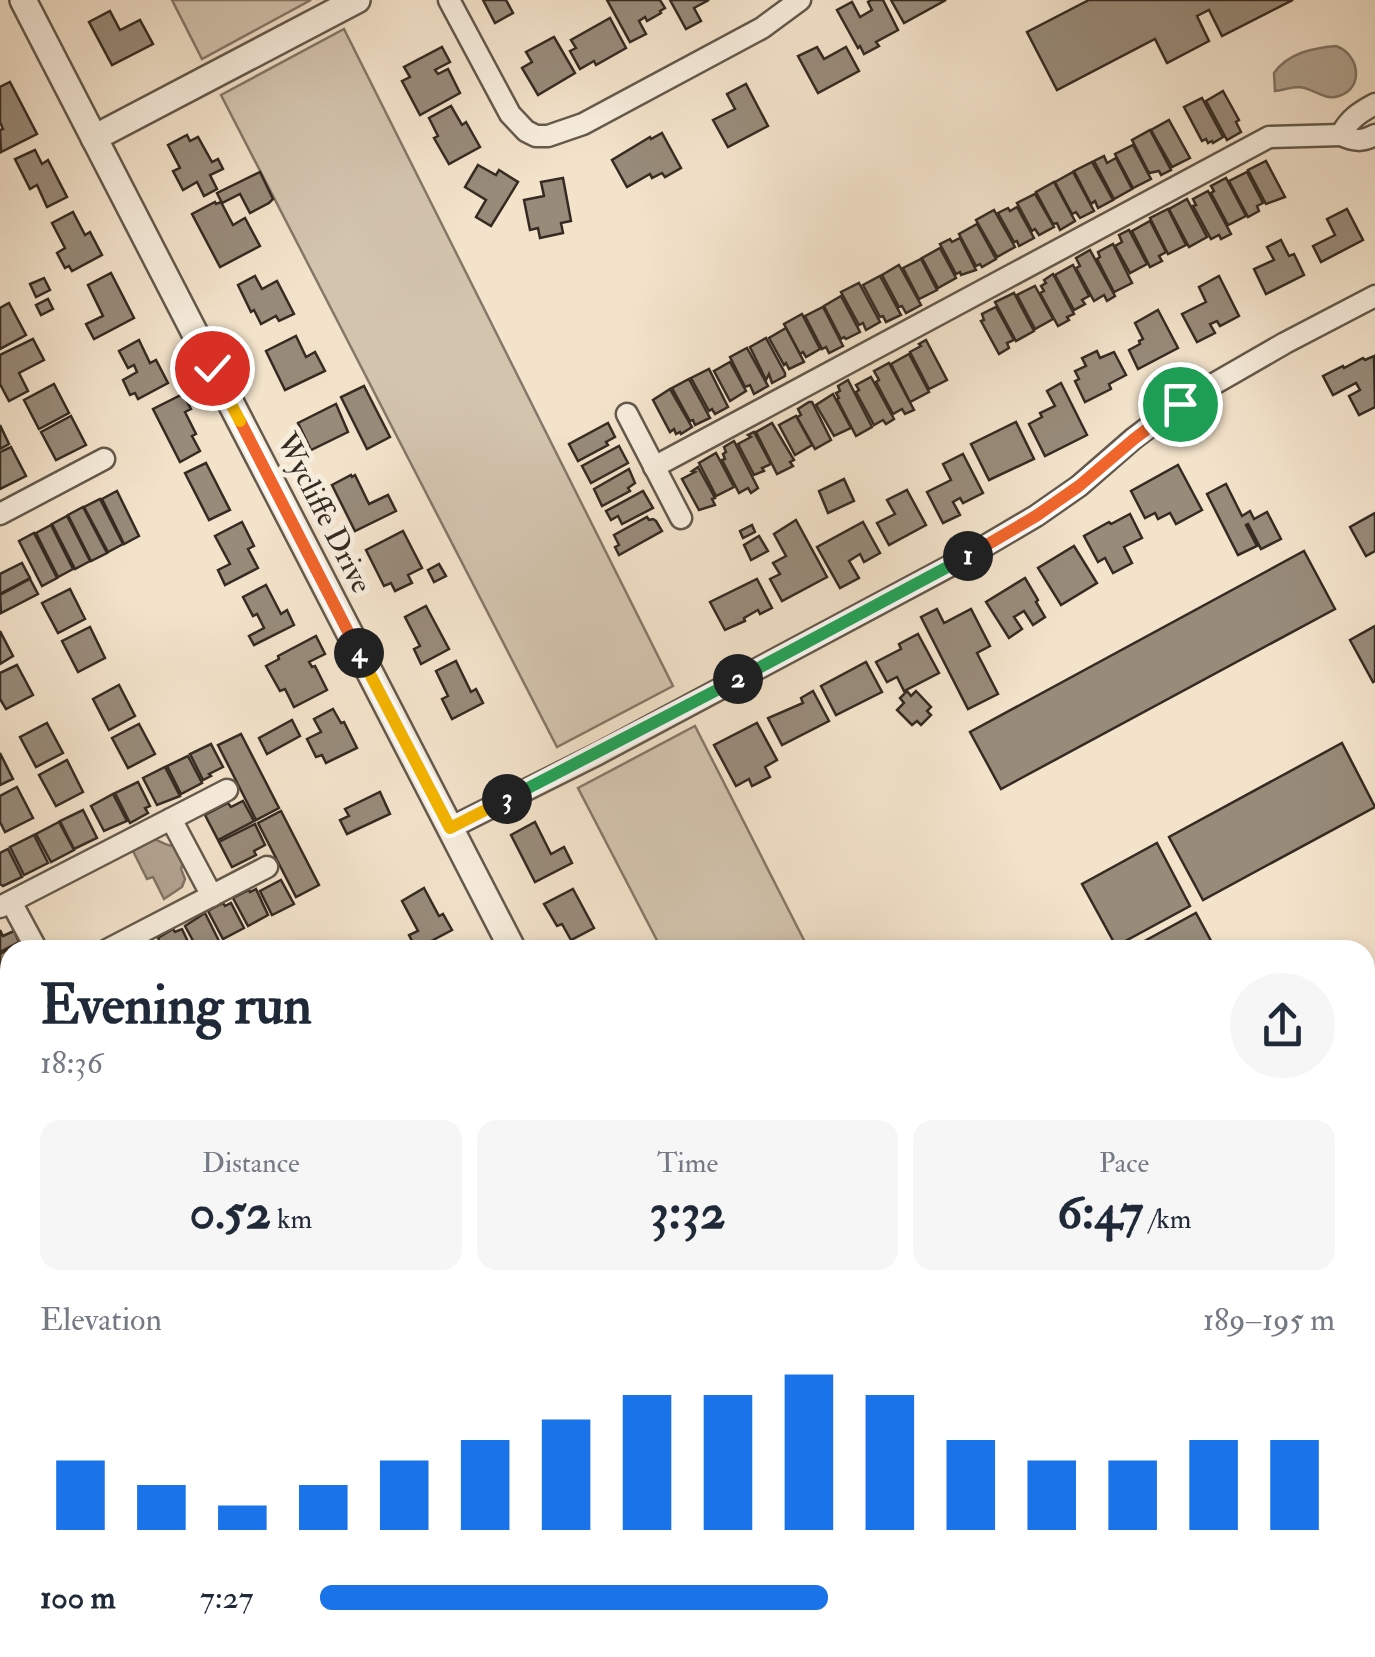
<!DOCTYPE html>
<meta charset="utf-8">
<style>
:root{--surface:#fff;--page:#f6f6f7;--text:#1f2937;--muted:#747a83;--accent:#1a73e8}
body{margin:0;font-family:"IM FELL Double Pica",serif;background:var(--page);color:var(--text);height:100vh;display:flex;flex-direction:column;font-size:38px;white-space:nowrap}
*{box-sizing:border-box;margin:0}
p{font-size:32px;color:var(--muted)}
.icon{flex:none;width:55px;height:55px;fill:none;stroke:currentColor;stroke-width:2;stroke-linecap:round;stroke-linejoin:round}
.map{position:relative;flex:1;overflow:hidden}
.details{position:absolute;left:0px;top:940px;width:1375px;height:718px;display:flex;flex-direction:column;background:var(--surface);border-radius:30px 30px 0 0;box-shadow:0 5px 15px #0003}
.details>*{flex:none}
.pin{position:absolute;display:grid;place-items:center;width:85px;height:85px;color:#fff;margin:-42px;border:5px solid #fff;border-radius:50%;box-shadow:0 2px 10px #0007}
.km{position:absolute;width:50px;height:50px;margin:-25px;border-radius:50%;background:#222;color:#fff;font-size:28px;line-height:50px;text-align:center}
.round{display:grid;place-items:center;flex:none;width:105px;height:105px;border-radius:52px;background:var(--page)}
.headline{display:flex;align-items:center;justify-content:space-between;height:170px;padding:0 40px}
h1{font-size:55px;font-weight:700;line-height:75px}
.metrics{display:grid;grid-template-columns:repeat(3,1fr);gap:15px;height:170px;padding:10px 40px}
.metrics div{display:grid;align-content:center;border-radius:20px;background:var(--page);text-align:center}
.metrics b{font-size:50px;font-weight:700}
.metrics small{font-size:28px;font-weight:400}
.metrics p{font-size:28px}
.chart{height:280px;padding:20px 40px}
.chart p{display:flex;justify-content:space-between}
.chart svg{width:100%;height:180px;margin-top:10px;stroke:var(--accent);stroke-width:6}
ul{padding:0 40px;list-style:none;font-size:32px}
li{display:grid;grid-template-columns:160px 120px 1fr;align-items:center;height:75px}
li i{height:25px;border-radius:12px;background:var(--accent)}
.map>svg:first-child{display:block}
</style>
<div class="map">
<svg width="1375" height="1657" viewBox="0 0 1375 1657">
<rect width="100%" height="100%" fill="#f3e3cb"/>
<filter id="stains"><feTurbulence type="fractalNoise" baseFrequency=".002" numOctaves="4"/><feColorMatrix values="0 0 0 0 .2 0 0 0 0 .09 0 0 0 0 .02 0 0 0 .5 -.17"/></filter>
<radialGradient id="worn" r=".72"><stop offset=".6" stop-color="#630" stop-opacity="0"/><stop offset="1" stop-color="#630" stop-opacity=".3"/></radialGradient>
<g fill="#d3c4ae" stroke="#847868" stroke-width="2.5">
<path d="M172,0H311L202,59Z"/>
<path d="M344,29L673,686L557,747L221,95Z"/>
<path d="M695,726L809,950H662L578,788Z"/>
<path d="M1022,1648H1167L1171,1657H1027Z"/>
</g>
<g fill="#b2a492" stroke="#807465" stroke-width="2.5">
<path d="M1336,46C1359,54 1365,88 1339,96C1323,101 1314,88 1299,87C1291,87 1283,90 1275,91L1274,73C1288,53 1313,48 1336,46Z"/>
<path d="M152,839C161,840 165,846 174,846L183,863L181,869L185,879L182,887L164,899L153,877L147,879L132,849Z"/>
</g>
<g fill="#988b7a" stroke="#352b22" stroke-width="2.5">
<path d="M483,0H506L513,13L495,23Z"/>
<path d="M607,0H660L665,8L660,11L661,13L647,21L645,17L639,21L646,34L630,42Z"/>
<path d="M670,0H709L694,8L701,21L686,29Z"/>
<path d="M871,0H883L898,30L876,42L879,46L864,54L860,46L858,48L837,10L852,2L860,17L872,10L868,2Z"/>
<path d="M891,0H946L904,23Z"/>
<path d="M1089,0H1293L1222,36L1209,10L1197,16L1209,41L1167,63L1155,39L1057,90L1027,32Z"/>
<path d="M110,11L120,30L140,20L153,44L112,65L89,22Z"/>
<path d="M610,18L626,48L596,65L594,61L580,69L570,51L576,48L571,40Z"/>
<path d="M554,37L575,73L538,95L522,68L532,62L526,52Z"/>
<path d="M442,47L450,62L435,70L438,74L448,69L460,93L420,115L402,81L410,77L404,67Z"/>
<path d="M817,47L824,59L846,47L859,71L818,93L798,56Z"/>
<path d="M10,82L37,134L1,152L0,130L3,129L0,122V87Z"/>
<path d="M746,84L768,126L728,147L713,120L735,109L727,94Z"/>
<path d="M1223,91L1239,120L1236,122L1241,132L1227,140L1206,101Z"/>
<path d="M1202,98L1223,137L1213,143L1212,141L1208,143L1206,139L1202,141L1184,107Z"/>
<path d="M451,106L462,125L466,122L480,147L449,164L434,138L438,136L429,118Z"/>
<path d="M1169,120L1190,158L1172,167L1151,130Z"/>
<path d="M1150,130L1171,170L1161,175L1159,171L1149,173L1132,140Z"/>
<path d="M662,133L681,168L665,177L662,173L652,178L650,174L627,187L612,160L650,137L651,139Z"/>
<path d="M187,135L190,141L198,137L212,162L218,159L223,169L210,175L217,189L204,196L197,182L183,190L173,171L180,168L168,145Z"/>
<path d="M1133,145L1151,179L1133,188L1115,154Z"/>
<path d="M35,150L42,164L48,160L67,197L47,207L37,185L30,189L15,159Z"/>
<path d="M1104,156L1107,163L1116,158L1132,189L1114,199L1094,161Z"/>
<path d="M1266,161L1285,197L1266,204L1248,170Z"/>
<path d="M1092,162L1113,200L1098,208L1095,201L1091,204L1074,171Z"/>
<path d="M478,165L496,175L499,170L518,182L491,226L476,217L486,200L465,187Z"/>
<path d="M260,172L273,199L269,203L250,213L240,194L222,203L217,193Z"/>
<path d="M1073,172L1094,211L1080,218L1076,212L1072,214L1055,182Z"/>
<path d="M1247,172L1263,203L1257,206L1259,211L1248,217L1229,181Z"/>
<path d="M563,178L571,221L561,223L563,233L540,238L538,228L530,230L524,200L544,196L541,182Z"/>
<path d="M1226,178L1246,216L1228,225L1211,193L1214,191L1211,186Z"/>
<path d="M1054,182L1075,221L1060,230L1057,223L1053,224L1036,192Z"/>
<path d="M1208,191L1231,234L1221,239L1219,235L1211,239L1193,206L1196,205L1193,199Z"/>
<path d="M1035,194L1054,227L1039,235L1035,229L1032,231L1017,203Z"/>
<path d="M1187,199L1207,237L1189,247L1169,209Z"/>
<path d="M215,202L216,204L221,202L233,225L245,218L260,246L220,267L192,214Z"/>
<path d="M1017,207L1034,238L1019,246L1017,241L1014,242L998,213L1008,208L1010,211Z"/>
<path d="M1168,209L1186,245L1168,254L1150,218Z"/>
<path d="M1347,209L1363,240L1321,262L1313,246L1335,235L1327,219Z"/>
<path d="M994,210L1015,247L997,257L976,220Z"/>
<path d="M73,212L85,235L90,232L102,255L72,271L69,266L65,268L57,253L65,248L52,223Z"/>
<path d="M1150,221L1166,252L1159,256L1162,261L1150,267L1132,231Z"/>
<path d="M977,224L996,259L982,267L980,264L976,266L959,234Z"/>
<path d="M1129,230L1147,264L1130,273L1115,246L1122,242L1119,235Z"/>
<path d="M960,238L976,270L961,275L960,272L956,274L940,244L950,239L952,242Z"/>
<path d="M1281,240L1289,256L1294,254L1304,275L1266,294L1254,269L1274,260L1267,247Z"/>
<path d="M1113,244L1132,283L1114,292L1097,259L1100,257L1098,252Z"/>
<path d="M940,248L956,278L938,288L922,258Z"/>
<path d="M1090,250L1115,296L1107,301L1104,295L1094,301L1076,268L1080,266L1076,258Z"/>
<path d="M921,259L937,290L919,299L903,268Z"/>
<path d="M899,265L921,305L906,313L902,306L899,307L882,275Z"/>
<path d="M1073,265L1089,296L1082,300L1085,304L1074,310L1055,275Z"/>
<path d="M111,273L134,318L94,339L86,324L103,316L88,285Z"/>
<path d="M1053,274L1074,314L1067,317L1069,320L1058,326L1040,293L1044,291L1041,286L1046,283L1044,280Z"/>
<path d="M255,276L262,289L277,281L294,314L279,321L276,316L261,324L254,310L251,312L238,285Z"/>
<path d="M880,276L901,315L886,322L883,316L880,317L863,285Z"/>
<path d="M1219,276L1239,316L1220,326L1217,321L1210,324L1215,333L1197,342L1182,314L1206,302L1199,287Z"/>
<path d="M44,278L50,290L36,297L30,284Z"/>
<path d="M859,283L880,322L866,330L863,323L859,325L841,292Z"/>
<path d="M1035,286L1053,319L1035,329L1017,295Z"/>
<path d="M1014,293L1034,331L1016,341L995,302Z"/>
<path d="M841,296L860,332L846,339L844,337L841,339L824,306Z"/>
<path d="M48,299L53,309L41,315L36,305Z"/>
<path d="M9,303L26,335L0,349V308Z"/>
<path d="M823,307L843,346L829,353L826,347L822,349L805,316Z"/>
<path d="M996,307L1014,340L1007,343L1009,348L999,354L981,321L984,320L982,314Z"/>
<path d="M1158,310L1178,348L1138,369L1129,350L1140,344L1139,341L1143,339L1135,323Z"/>
<path d="M802,314L820,349L806,357L803,352L800,354L784,324Z"/>
<path d="M786,328L804,362L789,369L786,363L784,365L769,338Z"/>
<path d="M296,336L306,357L315,352L325,371L285,390L266,351Z"/>
<path d="M766,338L785,373V376L772,383L769,374L766,380L750,347Z"/>
<path d="M33,339L44,360L19,373L28,391L9,401L0,384V355Z"/>
<path d="M139,340L150,363L156,360L168,383L138,399L135,393L130,395L123,380L137,372L134,365L128,368L119,351Z"/>
<path d="M926,340L947,380L929,389L910,352L921,346L919,344Z"/>
<path d="M747,348L768,386L754,394L750,385L745,387L730,357Z"/>
<path d="M1097,351L1100,358L1114,352L1126,375L1109,384L1111,389L1085,402L1075,381L1079,379L1075,371L1086,366L1082,358Z"/>
<path d="M909,354L929,392L910,402L891,364Z"/>
<path d="M1374,356L1375,407L1359,415L1349,396L1360,390L1356,383L1333,395L1323,376L1343,366L1344,368L1363,358L1365,360Z"/>
<path d="M730,362L746,391L730,401L714,371Z"/>
<path d="M889,363L914,410L905,414L902,409L893,414L876,382L879,380L874,371Z"/>
<path d="M709,369L728,407L715,414L712,409L709,411L691,378Z"/>
<path d="M871,377L894,419L886,424L883,420L874,425L856,392L859,390L856,385Z"/>
<path d="M689,379L710,418L695,425L693,420L690,421L672,388Z"/>
<path d="M848,380L872,427L856,436L837,399L839,398L836,393L840,391L838,386Z"/>
<path d="M1061,383L1087,435L1045,456L1029,424L1042,417L1040,413L1055,406L1047,391Z"/>
<path d="M54,384L69,413L39,429L24,400Z"/>
<path d="M364,386L390,437L367,449L341,397Z"/>
<path d="M670,389L692,427L681,434L680,432L676,434L674,429L670,432L653,400Z"/>
<path d="M183,394L191,409L185,412L196,434L192,436L200,451L180,462L153,409Z"/>
<path d="M833,394L851,428L834,436L816,405Z"/>
<path d="M809,402H812L831,440L815,449L797,417L801,415L798,409Z"/>
<path d="M336,404L348,432L311,450L298,423Z"/>
<path d="M71,416L86,445L56,460L41,432Z"/>
<path d="M796,416L812,445L795,455L779,425Z"/>
<path d="M1016,422L1034,459L989,480L971,444Z"/>
<path d="M608,423L615,437L606,442L608,445L578,461L569,444Z"/>
<path d="M772,423L794,460L790,462L793,466L777,474L756,432Z"/>
<path d="M0,425L9,444L0,449Z"/>
<path d="M754,432L771,464L762,468L764,471L754,475L738,444L751,437L748,435Z"/>
<path d="M734,441L758,488L751,493L748,488L739,493L722,460L725,459L723,454L726,452L724,447Z"/>
<path d="M619,446L628,463L591,483L582,466Z"/>
<path d="M11,447L26,476L0,489V452Z"/>
<path d="M716,453L734,487L716,496L699,463Z"/>
<path d="M963,454L983,493L963,503L960,498L953,502L960,515L943,523L927,492L951,480L943,464Z"/>
<path d="M206,463L230,510L209,520L185,473Z"/>
<path d="M1178,465L1202,510L1176,524L1170,513L1158,519L1155,513L1145,518L1131,491Z"/>
<path d="M698,467L715,498L712,499L715,505L699,510L682,479L695,472L692,471Z"/>
<path d="M629,469L635,483L628,488L630,491L602,506L594,489Z"/>
<path d="M351,475L352,477L355,475L369,504L388,495L396,511L355,531L332,485Z"/>
<path d="M844,479L854,501L828,513L819,491Z"/>
<path d="M1226,484L1242,516L1250,511L1254,519L1267,512L1281,539L1261,549L1248,524L1246,525L1257,546L1238,555L1207,494Z"/>
<path d="M907,490L926,525L889,545L877,523L895,514L887,500Z"/>
<path d="M117,491L139,536L124,544L102,499Z"/>
<path d="M643,491L653,508L622,524L618,516L611,520L606,511Z"/>
<path d="M100,499L123,544L108,552L84,507Z"/>
<path d="M83,507L107,553L91,561L68,515Z"/>
<path d="M1375,513V551L1366,556L1350,527Z"/>
<path d="M1130,514L1142,538L1124,547L1132,563L1113,573L1105,558L1098,562L1084,536L1109,522L1111,524Z"/>
<path d="M67,516L90,561L75,569L52,524Z"/>
<path d="M647,517L649,520L653,519L656,521L662,531L619,555L615,547L619,545L614,535Z"/>
<path d="M796,520L827,577L782,601L770,579L780,574L773,563L786,556L774,534Z"/>
<path d="M242,522L254,546L248,549L258,568L225,585L218,570L230,564L215,536Z"/>
<path d="M863,522L880,553L864,562L860,554L849,561L859,578L840,588L817,547Z"/>
<path d="M51,525L73,569L58,577L36,533Z"/>
<path d="M752,525L755,532L743,538L740,531Z"/>
<path d="M403,531L422,568L408,575L412,583L395,591L391,583L384,586L366,550Z"/>
<path d="M34,533L57,578L42,586L19,541Z"/>
<path d="M759,536L768,551L751,560L744,545Z"/>
<path d="M1074,546L1097,583L1061,605L1038,568Z"/>
<path d="M1304,551L1335,609L1001,789L970,732Z"/>
<path d="M22,563L30,578L0,594V574Z"/>
<path d="M439,564L446,576L434,582L428,570Z"/>
<path d="M1025,578L1038,600L1036,602L1045,617L1033,625L1024,611L1014,617L1022,629L1009,638L986,602Z"/>
<path d="M30,579L38,594L1,613L0,595Z"/>
<path d="M757,579L772,608L760,614L758,610L744,618L745,621L725,630L710,602Z"/>
<path d="M266,585L281,614L287,610L294,625L254,645L249,636L264,628L257,614L253,616L243,597Z"/>
<path d="M70,589L85,619L58,633L42,603Z"/>
<path d="M426,606L449,649L421,664L414,649L420,646L405,617Z"/>
<path d="M937,609L944,623L971,609L990,646L977,653L998,694L968,709L921,617Z"/>
<path d="M1375,626V681L1373,682L1350,640Z"/>
<path d="M90,627L105,658L78,672L62,641Z"/>
<path d="M0,631L13,656L0,664Z"/>
<path d="M918,634L939,673L904,691L897,677L887,682L876,662L901,649L899,644Z"/>
<path d="M316,636L325,654L309,662L312,667L315,666L327,690L294,707L285,689L280,691L266,666L279,659L278,656Z"/>
<path d="M456,661L471,692L476,689L483,703L452,719L442,699L448,696L436,671Z"/>
<path d="M866,662L882,692L836,715L821,686Z"/>
<path d="M17,665L33,695L6,709L0,699V673Z"/>
<path d="M119,685L135,716L109,730L93,699Z"/>
<path d="M813,691L829,721L782,745L768,718L803,703L801,698Z"/>
<path d="M907,691L911,696L916,691L931,707L927,711L931,715L921,725L917,721L912,725L897,710L904,703L900,698Z"/>
<path d="M333,709L341,723L344,722L357,748L326,763L322,755L316,757L307,739L321,732L314,719Z"/>
<path d="M292,720L300,736L267,754L259,738Z"/>
<path d="M47,723L63,753L36,767L20,737Z"/>
<path d="M757,723L777,760L765,767L770,777L752,786L749,779L736,786L714,745Z"/>
<path d="M139,724L155,754L128,768L112,738Z"/>
<path d="M241,734L279,808L256,820L218,745Z"/>
<path d="M1342,743L1375,807L1203,900L1169,837Z"/>
<path d="M211,744L223,767L209,774L211,776L203,780L190,754Z"/>
<path d="M0,753L13,779L0,785Z"/>
<path d="M188,756L202,783L181,794L167,766Z"/>
<path d="M67,760L83,792L56,806L39,775Z"/>
<path d="M165,767L180,796L157,805L143,778Z"/>
<path d="M138,782L150,806L145,808L148,813L130,823L115,793Z"/>
<path d="M17,787L33,818L5,832L0,822V796Z"/>
<path d="M380,792L390,814L347,834L340,820L349,816L345,809Z"/>
<path d="M113,794L127,821L104,831L91,806Z"/>
<path d="M243,801L254,821L218,840L205,815L228,803L231,807Z"/>
<path d="M83,810L97,838L74,849L60,821Z"/>
<path d="M281,811L319,885L296,897L258,823Z"/>
<path d="M59,822L74,850L51,862L36,834Z"/>
<path d="M535,822L551,854L564,847L572,863L535,882L511,835Z"/>
<path d="M255,824L265,845L254,851L256,855L232,867L219,842Z"/>
<path d="M34,835L48,863L24,875L10,847Z"/>
<path d="M1157,843L1190,906L1116,946L1082,884Z"/>
<path d="M8,849L22,877L3,886L0,884V853Z"/>
<path d="M281,880L294,904L272,915L260,891Z"/>
<path d="M424,888L439,916L443,914L452,930L416,949L409,935L418,931L402,901Z"/>
<path d="M256,889L268,915L248,926L233,898L249,890L250,892Z"/>
<path d="M573,889L594,928L571,940L562,924L557,926L544,904Z"/>
<path d="M223,903L225,906L231,903L244,928L223,939L208,911Z"/>
<path d="M205,913L219,941L198,950L185,926Z"/>
<path d="M1196,913L1216,950H1128Z"/>
<path d="M173,929L175,932L182,929L192,950H164L158,938Z"/>
<path d="M0,930L3,936L14,931L19,942L0,952Z"/>
<path d="M149,939L153,945L156,943L160,950H130Z"/>
<path d="M21,943L24,950H10V981L6,983L3,981L0,986V954Z"/>
<path d="M10,995V1032L0,1012V1000Z"/>
<path d="M1375,1062V1118L1365,1123V1067Z"/>
<path d="M1375,1227V1326L1365,1332V1233Z"/>
<path d="M10,1254V1278L5,1280L0,1270V1259Z"/>
<path d="M5,1325L7,1330L10,1326V1350L0,1356V1328Z"/>
<path d="M1375,1348V1369L1365,1375V1353Z"/>
<path d="M10,1355V1387L0,1391V1360Z"/>
<path d="M1375,1379V1477L1365,1482V1385Z"/>
<path d="M10,1421V1445H9L0,1426Z"/>
<path d="M10,1463V1528L0,1533V1468Z"/>
<path d="M1375,1581V1657H1320L1315,1648H1365V1586Z"/>
<path d="M18,1648H52L57,1657H0Z"/>
<path d="M151,1648H218L223,1657H156Z"/>
<path d="M329,1648H352L334,1657Z"/>
<path d="M354,1648H364L369,1657H336Z"/>
<path d="M473,1648H477L482,1657H457Z"/>
<path d="M481,1648H507L512,1657H486Z"/>
<path d="M512,1648H539L541,1651L529,1657H517Z"/>
<path d="M776,1648H802L807,1657H772L778,1651Z"/>
<path d="M934,1648H962L963,1650L949,1657H939Z"/>
<path d="M998,1648H1004L1007,1653L994,1657L991,1651Z"/>
<path d="M1268,1648H1297L1302,1657H1273Z"/>
</g>
<g fill="none" stroke-linecap="round" stroke-linejoin="round">
<g stroke="#64594c" stroke-width="25">
<g id="minor">
<path d="M449,0L510,114L526,131L536,136H548L583,124L762,28L800,0"/>
<path d="M1375,104C1360,112 1349,119 1341,135C1354,141 1362,142 1375,135"/>
<path d="M627,414L681,518"/>
<path d="M654,467L1269,137L1341,135"/>
<path d="M0,514L104,459"/>
<path d="M171,819L212,896"/>
<path d="M450,828L598,754L963,559L1036,516L1079,486L1133,439L1179,404L1285,343L1375,296"/>
<path d="M11,902L37,950"/>
<path d="M0,907L227,790"/>
<path d="M107,950L267,867"/>
<path d="M0,1313L10,1308"/>
<path d="M0,1411L10,1406"/>
<path d="M377,1648L381,1657"/>
<path d="M423,1657L442,1648"/>
</g>
</g>
<g stroke="#64594c" stroke-width="30">
<g id="tertiary">
<path d="M23,0L513,950"/>
<path d="M94,138L357,0"/>
<path d="M0,1082L10,1101"/>
<path d="M293,1648L298,1657"/>
<path d="M873,1648L878,1657"/>
<path d="M617,1657L636,1648"/>
</g>
</g>
<use href="#minor" stroke="#f7eddd" stroke-width="20"/>
<use href="#tertiary" stroke="#f7eddd" stroke-width="25"/>
</g>
<g fill="none" stroke-linecap="round" stroke-linejoin="round">
<g stroke="#fff" stroke-width="20">
<path id="split-1" d="M968,556L1036,516L1079,486L1134,439L1180,404"/>
</g>
<g stroke="#fff" stroke-width="20">
<path id="split-2" d="M738,679L968,556"/>
</g>
<g stroke="#fff" stroke-width="20">
<path id="split-3" d="M507,799L738,679"/>
</g>
<g stroke="#fff" stroke-width="20">
<path id="split-4" d="M359,653L450,828L507,799"/>
</g>
<g stroke="#fff" stroke-width="20">
<path id="split-5" d="M240,421L359,653"/>
</g>
<g stroke="#fff" stroke-width="20">
<path id="split-6" d="M212,368L240,421"/>
</g>
<use href="#split-1" stroke="#f0652b" stroke-width="12"/>
<use href="#split-2" stroke="#22a559" stroke-width="12"/>
<use href="#split-3" stroke="#22a559" stroke-width="12"/>
<use href="#split-4" stroke="#f5b400" stroke-width="12"/>
<use href="#split-5" stroke="#f0652b" stroke-width="12"/>
<use href="#split-6" stroke="#f5b400" stroke-width="12"/>
</g>
<g text-anchor="middle" dominant-baseline="central" stroke-width="10" stroke-linejoin="round" paint-order="stroke">
<g font-size="30" fill="#352b22" stroke="#f7eddd">
<text transform="translate(324 513) rotate(63)">Wycliffe Drive</text>
</g>
</g>
<rect width="100%" height="100%" filter="url(#stains)"/>
<rect width="100%" height="100%" fill="url(#worn)"/>
</svg>
<div class="pin" style="left:1180px;top:404px;background:#1e9e55"><svg class="icon" aria-label="arrive" viewBox="0 0 24 24"><path d="M6 21V4h12l-3 4 3 4H6"/></svg></div>
<div class="pin" style="left:212px;top:368px;background:#d93025"><svg class="icon" aria-label="check" viewBox="0 0 24 24"><path d="M5 12l5 5 9-10"/></svg></div>
<b class="km" style="left:968px;top:556px">1</b>
<b class="km" style="left:738px;top:679px">2</b>
<b class="km" style="left:507px;top:799px">3</b>
<b class="km" style="left:359px;top:653px">4</b>
<section class="details">
<div class="headline"><div><h1>Evening run</h1><p>18:36</p></div><a class="round"><svg class="icon" aria-label="share" viewBox="0 0 24 24"><path d="M12 15V3M7 8l5-5 5 5M5 13v7h14v-7"/></svg></a></div>
<div class="metrics">
<div><p>Distance</p><b>0.52<small> km</small></b></div>
<div><p>Time</p><b>3:32</b></div>
<div><p>Pace</p><b>6:47<small> /km</small></b></div>
</div>
<div class="chart"><p><span>Elevation</span>189–195 m</p>
<svg viewBox="0 0 160 44" preserveAspectRatio="none"><path d="M5 44V27M15 44V33M25 44V38M35 44V33M45 44V27M55 44V22M65 44V17M75 44V11M85 44V11M95 44V6M105 44V11M115 44V22M125 44V27M135 44V27M145 44V22M155 44V22"/></svg>
</div>
<ul>
<li><b>100 m</b>7:27<i style="width:50%"></i></li>
</ul>
</section>
</div>
